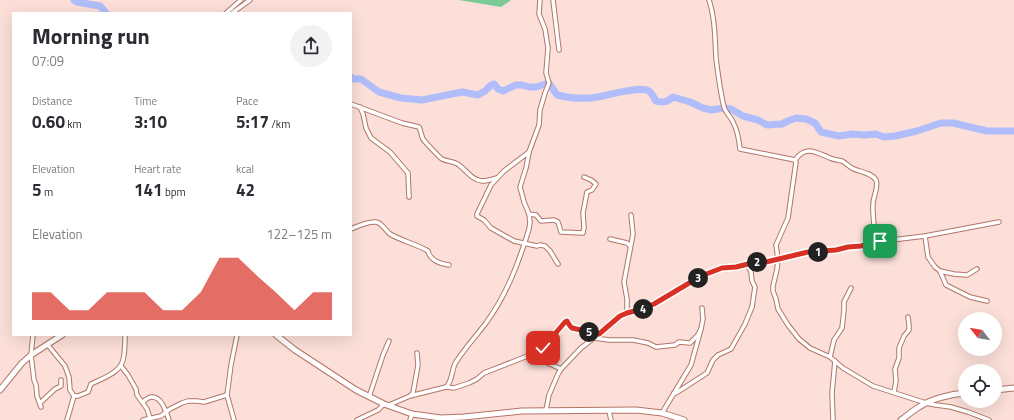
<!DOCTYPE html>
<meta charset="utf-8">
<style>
:root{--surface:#fff;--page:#f2f2f3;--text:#2b2b33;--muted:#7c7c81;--accent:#d93025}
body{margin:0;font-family:"Titillium Web",sans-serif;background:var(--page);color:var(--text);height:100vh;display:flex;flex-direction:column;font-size:15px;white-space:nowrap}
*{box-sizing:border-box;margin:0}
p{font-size:13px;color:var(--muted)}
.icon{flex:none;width:22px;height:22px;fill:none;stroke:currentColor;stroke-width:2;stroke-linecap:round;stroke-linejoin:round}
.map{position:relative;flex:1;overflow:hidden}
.panel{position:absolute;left:12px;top:12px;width:340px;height:324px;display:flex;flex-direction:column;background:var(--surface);border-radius:0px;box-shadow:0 4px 16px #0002}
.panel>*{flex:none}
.needle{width:26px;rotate:301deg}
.fabs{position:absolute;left:958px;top:312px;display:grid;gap:8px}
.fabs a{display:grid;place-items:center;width:44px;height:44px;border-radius:50%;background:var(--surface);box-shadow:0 4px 16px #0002;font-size:20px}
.pin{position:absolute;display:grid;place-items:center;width:34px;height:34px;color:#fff;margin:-17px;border-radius:8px;box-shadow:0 2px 6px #0006}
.km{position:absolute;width:20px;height:20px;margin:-10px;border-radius:50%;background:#222;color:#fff;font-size:11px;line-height:20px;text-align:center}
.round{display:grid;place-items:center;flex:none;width:42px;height:42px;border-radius:21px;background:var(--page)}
.summary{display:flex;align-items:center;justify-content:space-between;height:68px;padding:0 20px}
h1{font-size:22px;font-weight:700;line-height:30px}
.stats{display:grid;grid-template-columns:repeat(3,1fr);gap:6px;height:68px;padding:4px 20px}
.stats div{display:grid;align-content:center}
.stats b{font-size:17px;font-weight:700}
.stats small{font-size:11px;font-weight:400}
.stats p{font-size:11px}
.chart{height:112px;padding:8px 20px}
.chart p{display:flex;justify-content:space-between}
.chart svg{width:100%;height:72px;margin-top:4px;fill:var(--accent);opacity:.7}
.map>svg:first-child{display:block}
</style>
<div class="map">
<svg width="1014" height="420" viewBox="0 0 1014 420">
<rect width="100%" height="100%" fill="#fbdfd8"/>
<path fill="#79ca97" d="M459,0H511L501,7Z"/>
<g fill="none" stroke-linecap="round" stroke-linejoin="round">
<g stroke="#b0bdfa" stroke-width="7">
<path d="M74,0L77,2L100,6L106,13"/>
<path d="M351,77L353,79H361L379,92L401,98L422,100L462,92L478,95L485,91L490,86L494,84L498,89L503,91L516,85H522L529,87H536L549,83L557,95C568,98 579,99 591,98C604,97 638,85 649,91C652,93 654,98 656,101C664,103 667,102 673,97L690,102L703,108L711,110L724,108L731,109L743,116L758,120L767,125L782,124L788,121L796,118L806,119L815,123L821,132L839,136L852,134L865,135L876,134L884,137L895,136L917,131L941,123H953L987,131H1014"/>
</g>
<g stroke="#b37566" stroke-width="5.5">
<g id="street">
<path d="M553,0L559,50"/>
<path d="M709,0C715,18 715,39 716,58C718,74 720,91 724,107C725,112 731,117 733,122C738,131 739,140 740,149L795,160L796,162L788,218L776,245L778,259L777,269L773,286V291L776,299L778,309L788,325L799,339L810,348L830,357L843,368L873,386L926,403L936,405L951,407L968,412L989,420"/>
<path d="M226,13L241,0"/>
<path d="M232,13L250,0"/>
<path d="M351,104L402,123L419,127C421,131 421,135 423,139C424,141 440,158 442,159C448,162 454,161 459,165C467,171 472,180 482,181C487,181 493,179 497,178"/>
<path d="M360,107L363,114L366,128L371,138L390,152L408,173L409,197"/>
<path d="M529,152L504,171L491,185L477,214V216L484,220L491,228L514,241L537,246L540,245L545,246L550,251L558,264"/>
<path d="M795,160C806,144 817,153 830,158C834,160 838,160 842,161C846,163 848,166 852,168C859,172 871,172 876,180C879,187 873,197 873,204C872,218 877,230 871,243"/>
<path d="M529,214L536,215L541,221L554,220L558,222L561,232L583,233L584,228L583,213L587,192L592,190L596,184L591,180L584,177"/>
<path d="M351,229C358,226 368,221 376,222C382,223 385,230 390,234C402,241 416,244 428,251C430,260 440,264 449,265"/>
<path d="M925,236L928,257L935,267L940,271L946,285L970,297L987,301"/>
<path d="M610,239L627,243L630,246"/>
<path d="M940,271L954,274L967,275L977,269"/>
<path d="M627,313V299L624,282L633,234L631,215"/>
<path d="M33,335L31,355L34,380L36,385L37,396L41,407"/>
<path d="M594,338L609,340H633L648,343L656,347L675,345L679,342L690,343L697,336L701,329"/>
<path d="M47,344L65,366L69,377L70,390L74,396H78L88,392L91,384C101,379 120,373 123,360C125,353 125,343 125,335"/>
<path d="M535,357L565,322L567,321L570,326L572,328L599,334"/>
<path d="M830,357L834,340L842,328L844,310V302L851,288"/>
<path d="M121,366L128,375L136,389L137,395L147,409L150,418"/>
<path d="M446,387C453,381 451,370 456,362C465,348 476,336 486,323C507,294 519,262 529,229L530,222L529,214L524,202L520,187L526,168L529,152L539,125L540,110L545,93L549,83L546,73L548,48L545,29L539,14L540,0"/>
<path d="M894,392L896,381L895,369L899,358V348L904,336L909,330V325L908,317"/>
<path d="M674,393H676L707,373L713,360L718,355L731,349L745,324L752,307L755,287L752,281L751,272L747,264"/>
<path d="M411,395L413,393L418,365L417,353"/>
<path d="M369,397L383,355L389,341"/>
<path d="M143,402C145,400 148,397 152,397C162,397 166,412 169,420"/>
<path d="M40,403L55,389L61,386V380"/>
<path d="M389,405L410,396L446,387L454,388L469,383L477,379L484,373L530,355L561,369"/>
<path d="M546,410L549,395L558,374L561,369L581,348L594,338L610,326L620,316L627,313L642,309L654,304L672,294L678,290L701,276L711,272L722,268L736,267L756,262H766L808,252L836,250L848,247L861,246L880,241L900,239L925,236L999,222"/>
<path d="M609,411L611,420"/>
<path d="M662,413L691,365L701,329L703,319L702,308"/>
<path d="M67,420L74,396"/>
<path d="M143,420L161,416L170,409L182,403L188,401H197L204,402L227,395"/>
<path d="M234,420L227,395L231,365L237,335"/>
<path d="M357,420L378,410L384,404"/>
<path d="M410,420L412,414"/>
<path d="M833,420L832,393L835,361"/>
</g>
</g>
<g stroke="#b37566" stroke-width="7">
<g id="secondary">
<path d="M276,335L295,350L356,390L384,404L412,414L441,418L464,417L522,411L636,410L662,413L684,420"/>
<path d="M0,390L22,363L31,355L62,335"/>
<path d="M995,390L1014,388"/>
<path d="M901,420C907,416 912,411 919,407C931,399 951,394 965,393"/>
</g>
</g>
<use href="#street" stroke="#fff" stroke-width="3.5"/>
<use href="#secondary" stroke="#fff" stroke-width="5"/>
</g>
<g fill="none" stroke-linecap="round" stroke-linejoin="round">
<g stroke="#fff" stroke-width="8">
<path id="route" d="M543,348L565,322L567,321L570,326L572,328L599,334L620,316L627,313L642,309L654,304L701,276L722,268L736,267L756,262H766L808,252L836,250L848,247L861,246L880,241"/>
</g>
<use href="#route" stroke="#d93025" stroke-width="5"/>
</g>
</svg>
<div class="fabs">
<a><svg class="needle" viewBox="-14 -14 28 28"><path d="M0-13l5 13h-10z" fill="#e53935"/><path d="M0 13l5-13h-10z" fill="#7c7c81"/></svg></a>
<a><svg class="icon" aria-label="locate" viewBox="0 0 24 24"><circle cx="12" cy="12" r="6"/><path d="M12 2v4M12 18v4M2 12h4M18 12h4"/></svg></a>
</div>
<div class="pin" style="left:880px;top:241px;background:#1e9e55"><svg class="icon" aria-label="arrive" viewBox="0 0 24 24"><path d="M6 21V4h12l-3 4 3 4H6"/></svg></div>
<div class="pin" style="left:543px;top:348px;background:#d93025"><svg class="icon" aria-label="check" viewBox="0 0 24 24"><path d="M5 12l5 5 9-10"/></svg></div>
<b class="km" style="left:818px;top:252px">1</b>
<b class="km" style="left:757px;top:262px">2</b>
<b class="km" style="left:698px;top:278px">3</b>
<b class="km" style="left:643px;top:309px">4</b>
<b class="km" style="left:589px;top:332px">5</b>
<section class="panel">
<div class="summary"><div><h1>Morning run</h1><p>07:09</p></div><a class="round"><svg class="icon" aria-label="share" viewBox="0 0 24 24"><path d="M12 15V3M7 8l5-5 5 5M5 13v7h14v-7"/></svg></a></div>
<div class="stats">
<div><p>Distance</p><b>0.60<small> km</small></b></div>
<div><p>Time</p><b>3:10</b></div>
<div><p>Pace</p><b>5:17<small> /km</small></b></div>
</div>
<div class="stats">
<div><p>Elevation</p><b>5<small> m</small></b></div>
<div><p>Heart rate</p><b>141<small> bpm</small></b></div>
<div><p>kcal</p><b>42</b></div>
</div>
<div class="chart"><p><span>Elevation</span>122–125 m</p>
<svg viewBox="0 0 160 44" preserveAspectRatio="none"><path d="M0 44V27L10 27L20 38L30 38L40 27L50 27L60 27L70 38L80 38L90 27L100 6L110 6L120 17L130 27L140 38L150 27L160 27V44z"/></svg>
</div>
</section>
</div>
